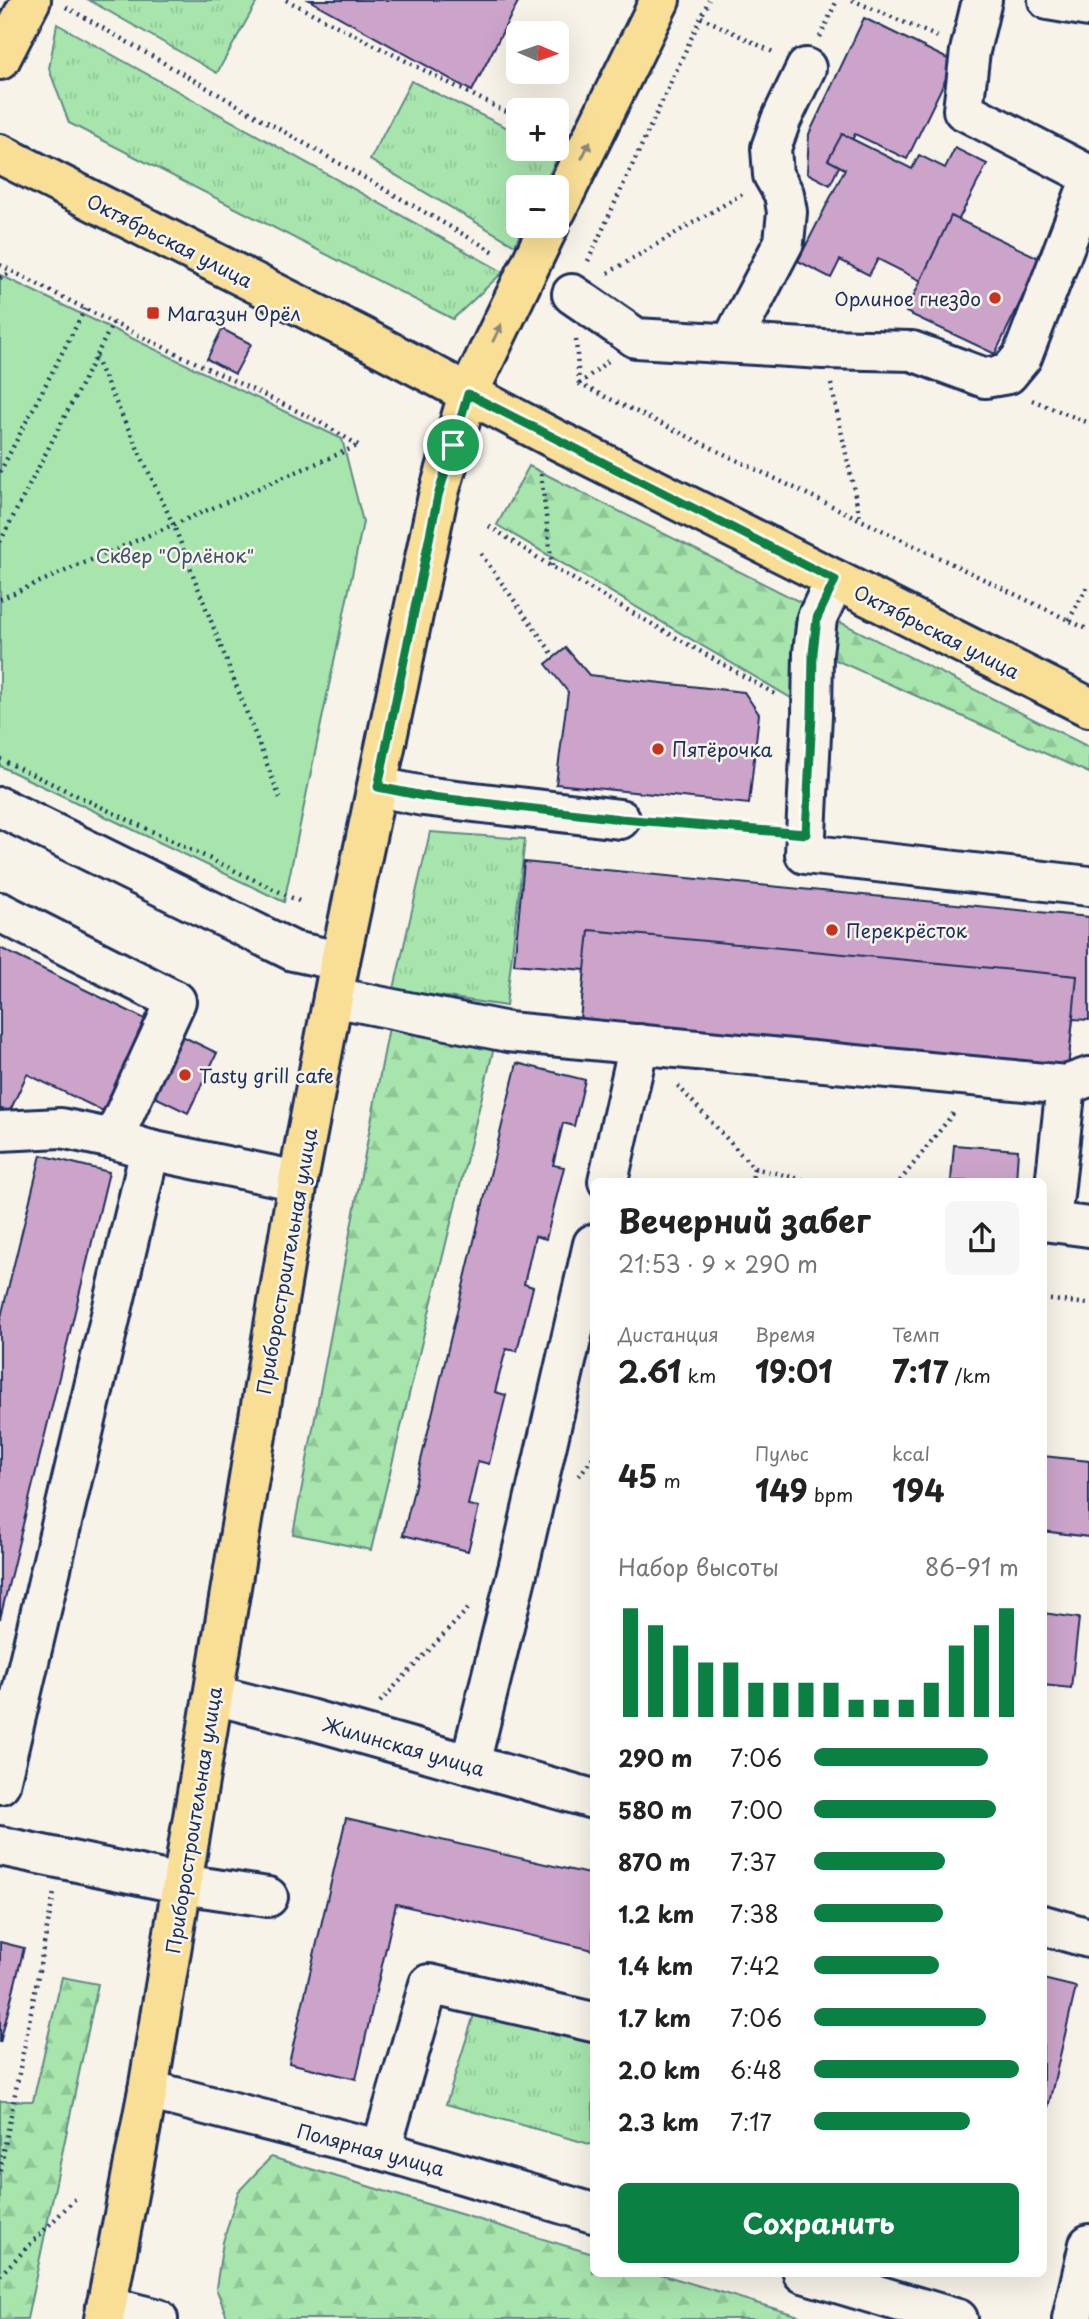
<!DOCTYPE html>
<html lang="ru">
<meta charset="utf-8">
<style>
:root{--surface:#fff;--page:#f6f6f6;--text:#222;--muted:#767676;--accent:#0b8043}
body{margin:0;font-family:"Playpen Sans",sans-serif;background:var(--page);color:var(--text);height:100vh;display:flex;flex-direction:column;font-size:26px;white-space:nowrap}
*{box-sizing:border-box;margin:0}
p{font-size:23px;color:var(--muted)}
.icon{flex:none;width:38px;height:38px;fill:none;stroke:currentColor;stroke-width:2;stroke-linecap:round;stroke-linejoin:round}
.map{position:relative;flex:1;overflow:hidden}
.side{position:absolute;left:590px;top:1178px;width:457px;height:1099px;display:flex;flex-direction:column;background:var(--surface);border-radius:10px;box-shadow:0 7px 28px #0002}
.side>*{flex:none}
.needle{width:46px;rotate:92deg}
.buttons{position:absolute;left:506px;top:21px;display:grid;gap:14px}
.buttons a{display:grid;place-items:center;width:63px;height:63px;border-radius:10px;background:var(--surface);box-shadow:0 7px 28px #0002;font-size:35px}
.pin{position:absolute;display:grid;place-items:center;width:60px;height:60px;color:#fff;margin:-30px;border:4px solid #fff;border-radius:50%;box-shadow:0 2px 7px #0007}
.round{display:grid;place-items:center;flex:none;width:74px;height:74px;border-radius:10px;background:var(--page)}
.head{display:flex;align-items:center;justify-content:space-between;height:119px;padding:0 28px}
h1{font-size:32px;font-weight:700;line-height:52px}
.metrics{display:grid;grid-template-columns:repeat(3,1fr);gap:10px;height:119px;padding:7px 28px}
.metrics div{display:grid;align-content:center}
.metrics b{font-size:30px;font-weight:700}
.metrics small{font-size:19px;font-weight:400}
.metrics p{font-size:19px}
.chart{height:196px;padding:14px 28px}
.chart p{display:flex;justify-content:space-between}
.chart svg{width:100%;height:126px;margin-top:7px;stroke:var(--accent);stroke-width:6}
.button{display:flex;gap:14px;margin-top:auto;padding:14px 28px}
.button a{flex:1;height:80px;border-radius:10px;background:var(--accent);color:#fff;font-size:28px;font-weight:700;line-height:80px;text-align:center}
ul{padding:0 28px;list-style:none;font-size:23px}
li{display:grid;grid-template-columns:112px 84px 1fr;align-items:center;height:52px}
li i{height:18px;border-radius:9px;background:var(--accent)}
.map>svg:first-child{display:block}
</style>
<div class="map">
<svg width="1089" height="2319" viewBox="0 0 1089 2319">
<defs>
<pattern id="grass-tufts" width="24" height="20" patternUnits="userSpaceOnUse" patternTransform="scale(1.75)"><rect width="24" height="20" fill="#a7e5ad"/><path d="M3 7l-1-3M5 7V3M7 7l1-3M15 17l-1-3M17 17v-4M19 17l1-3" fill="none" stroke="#8fc597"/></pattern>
<pattern id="forest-firs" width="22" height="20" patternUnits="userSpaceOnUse" patternTransform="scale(1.75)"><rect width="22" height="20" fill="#a7e5ad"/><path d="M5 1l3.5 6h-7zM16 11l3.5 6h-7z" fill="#8fc597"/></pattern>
</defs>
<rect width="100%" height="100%" fill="#f7f3e8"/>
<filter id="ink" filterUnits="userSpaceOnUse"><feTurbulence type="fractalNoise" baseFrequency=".0143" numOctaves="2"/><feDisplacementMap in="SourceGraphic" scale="14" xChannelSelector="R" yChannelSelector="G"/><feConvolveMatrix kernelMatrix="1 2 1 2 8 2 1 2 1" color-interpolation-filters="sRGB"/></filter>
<g filter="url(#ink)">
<g fill="url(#grass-tufts)" stroke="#618a86" stroke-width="2">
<path d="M89,0H258L217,73Z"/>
<path d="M57,24L503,272L453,319L69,123L49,69Z"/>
<path d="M411,81L518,133V149H549L559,154L543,187H518V226H524L515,245L370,160Z"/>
<path d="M430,832L525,839L506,1006L394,989Z"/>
<path d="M477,2005L593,2031V2145L446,2104Z"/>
</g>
<g fill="url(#forest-firs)" stroke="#618a86" stroke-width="2">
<path d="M529,466L1089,747V773L809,648L808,708L497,525Z"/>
<path d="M389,1027L494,1047L371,1550L293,1534Z"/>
<path d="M62,1977L98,1984L27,2319H0V2101H33Z"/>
<path d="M271,2157L593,2254V2273H657L809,2319H235L227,2317L216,2288L223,2242L238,2192Z"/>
</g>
<path fill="#a7e5ad" stroke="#618a86" stroke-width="2" d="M0,275L342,439L363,522L284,902L0,766Z"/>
<g fill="#cca4ca" stroke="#1b2f5e" stroke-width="2">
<path d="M309,0H519L472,91Z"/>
<path d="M864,18L954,62L907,159L855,134L830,185L807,173L809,134Z"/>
<path d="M842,134L912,169L919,155L945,168L955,148L987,164L941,254L960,264L945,293L878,259L869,275L840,260L831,278L798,261L845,169L828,160Z"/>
<path d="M951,216L1041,259L995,354L906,312Z"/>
<path d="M222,329L251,344L235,374L207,359Z"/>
<path d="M566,648L589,675L744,692L759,714L749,804L556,784L568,692L546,664Z"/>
<path d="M524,862L1089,917V1020L1073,1019L1068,1068L580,1021L585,970L514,964Z"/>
<path d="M589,930L1077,976L1068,1068L580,1021Z"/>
<path d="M0,948L147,1020L103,1111L27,1074L9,1113L0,1108Z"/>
<path d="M182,1036L217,1053L188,1113L153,1096Z"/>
<path d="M517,1063L585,1080L574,1126L563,1123L553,1165L564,1167L546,1239L535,1236L524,1284L533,1287L517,1351L506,1349L495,1392L506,1395L489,1464L478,1461L468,1505L479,1507L468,1551L403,1535Z"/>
<path d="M954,1145L1018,1150L1016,1181H951Z"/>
<path d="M41,1155L109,1172L0,1619V1321Z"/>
<path d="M1043,1456L1089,1461V1537L1043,1531Z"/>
<path d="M1043,1613L1079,1618L1071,1688L1043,1685Z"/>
<path d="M346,1818L593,1875V1950L396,1904L356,2079L289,2063Z"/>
<path d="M0,1942L24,1948L0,2043Z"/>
<path d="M1043,1979L1076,1987L1043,2129Z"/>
</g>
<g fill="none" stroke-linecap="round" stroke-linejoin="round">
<g stroke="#1b2f5e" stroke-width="44">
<g id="minor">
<path d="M982,0L970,51L963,110L1089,175"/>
<path d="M1048,0L1089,7"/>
<path d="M572,294L636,338L823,349L912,351L985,378L1008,374L1022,357L1089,183"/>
<path d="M731,343L784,242L787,212L784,194L773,175L771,148L781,120L806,68"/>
<path d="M835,580L817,618L813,653L812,715L805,854L1089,886"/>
<path d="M378,787L423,796L620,819"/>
<path d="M0,807L293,951L340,961"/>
<path d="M0,912L176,1001L113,1139L150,1150L298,1181"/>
<path d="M333,997L508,1032L1066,1085L1089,1077"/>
<path d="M1066,1085L1051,1222L1089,1227"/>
<path d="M0,1131L61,1128L113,1139"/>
<path d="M608,1181L639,1044"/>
<path d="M214,1695L309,1719L593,1799"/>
<path d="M470,1764L522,1553L593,1244"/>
<path d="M0,1784L150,1150"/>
<path d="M0,1846L182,1884L268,1897"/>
<path d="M1043,1925L1089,1938"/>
<path d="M148,2090L381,2150L593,2213"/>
<path d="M381,2150L429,1984L593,2022"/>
<path d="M803,2273L958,2319"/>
<path d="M106,2306L158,2319"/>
<path d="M1072,2319L1089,2244"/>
</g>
</g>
<g stroke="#1b2f5e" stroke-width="44">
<g id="major">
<path d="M0,60L31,0"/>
<path d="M0,154L360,336L551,437L1089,707"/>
<path d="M556,211L660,0"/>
<path d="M104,2319L148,2090L298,1181L340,961L438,496L468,394L549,226"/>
</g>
</g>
<g stroke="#1b2f5e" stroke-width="4.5" stroke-dasharray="2 5" stroke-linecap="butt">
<path d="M286,0L518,118"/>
<path d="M852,0L938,37"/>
<path d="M66,7L496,253"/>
<path d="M701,17L775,53"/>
<path d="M820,37L837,0"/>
<path d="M588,261L709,0"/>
<path d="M0,265L113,323L318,421L358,445"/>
<path d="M608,273L742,194"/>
<path d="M0,278L12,272"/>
<path d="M576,340L579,384"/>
<path d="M95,358L174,526L280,798"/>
<path d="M579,384L1089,630"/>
<path d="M579,384L608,361"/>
<path d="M831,384L860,518"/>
<path d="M1032,400L1089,423"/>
<path d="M0,472L85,309"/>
<path d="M541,474L552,566"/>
<path d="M489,526L552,567L775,694"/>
<path d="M0,542L113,323"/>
<path d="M481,554L552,653"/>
<path d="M0,599L357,446"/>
<path d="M1069,620L1089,583"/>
<path d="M0,759L303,903"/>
<path d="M656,822L770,831"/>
<path d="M678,1086L754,1168L752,1181"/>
<path d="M754,1168L809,1181"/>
<path d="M900,1181L956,1110"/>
<path d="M1043,1299L1089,1304"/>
<path d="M579,1476L593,1457"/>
<path d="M380,1702L468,1609"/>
<path d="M0,2171L54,1893"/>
<path d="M0,2275L75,2199"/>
</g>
<use href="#minor" stroke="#f7f3e8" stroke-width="38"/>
<use href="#major" stroke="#f9df96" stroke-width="38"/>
</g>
<defs><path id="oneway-solid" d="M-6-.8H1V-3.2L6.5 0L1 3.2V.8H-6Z" transform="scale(1.75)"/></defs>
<g fill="#8a877a">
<use href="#oneway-solid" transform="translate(586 150) rotate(-64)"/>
<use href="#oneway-solid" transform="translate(497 333) rotate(-64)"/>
</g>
</g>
<g fill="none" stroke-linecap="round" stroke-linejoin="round" filter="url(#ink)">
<g stroke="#fff" stroke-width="14">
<path id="route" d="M468,394L835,580L817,618L813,653L812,715L806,834L621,819L423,796L378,787L438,496Z"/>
</g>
<use href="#route" stroke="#0b8043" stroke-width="9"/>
</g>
<g fill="#c8321e" stroke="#f7f3e8" stroke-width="2.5">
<circle cx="995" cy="298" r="7"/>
<rect x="146" y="306" width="14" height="14" rx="3.5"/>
<circle cx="658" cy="749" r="7"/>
<circle cx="832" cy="930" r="7"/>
<circle cx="185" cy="1075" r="7"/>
</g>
<g text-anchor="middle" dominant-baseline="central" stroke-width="5" stroke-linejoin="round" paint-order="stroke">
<g font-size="19" fill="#1b2f5e" stroke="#f7f3e8">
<text transform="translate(170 240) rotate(27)">Октябрьская улица</text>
<text transform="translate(937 631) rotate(27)">Октябрьская улица</text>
<text transform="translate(286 1261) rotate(-80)">Приборостроительная улица</text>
<text transform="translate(404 1746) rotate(16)">Жилинская улица</text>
<text transform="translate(193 1820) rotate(-81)">Приборостроительная улица</text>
<text transform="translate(371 2149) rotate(15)">Полярная улица</text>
</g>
<g font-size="19" fill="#1b2f5e" stroke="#f7f3e8" text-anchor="start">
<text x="981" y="298" text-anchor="end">Орлиное гнездо</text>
<text x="167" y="313">Магазин Орёл</text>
<text x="672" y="749">Пятёрочка</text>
<text x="846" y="930">Перекрёсток</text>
<text x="199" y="1075">Tasty grill cafe</text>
</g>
<g font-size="19" fill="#37536e" stroke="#f7f3e8">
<text x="175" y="555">Сквер "Орлёнок"</text>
</g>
</g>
</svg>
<div class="buttons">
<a><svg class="needle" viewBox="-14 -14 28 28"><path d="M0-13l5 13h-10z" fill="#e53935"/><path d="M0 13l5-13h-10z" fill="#767676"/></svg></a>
<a>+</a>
<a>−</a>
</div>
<div class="pin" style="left:453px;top:445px;background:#1e9e55"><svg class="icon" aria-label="arrive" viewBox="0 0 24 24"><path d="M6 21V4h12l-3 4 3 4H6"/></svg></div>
<section class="side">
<div class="head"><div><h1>Вечерний забег</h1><p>21:53 · 9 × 290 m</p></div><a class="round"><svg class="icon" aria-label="share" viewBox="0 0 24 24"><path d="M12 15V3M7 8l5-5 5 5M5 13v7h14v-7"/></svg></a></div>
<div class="metrics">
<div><p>Дистанция</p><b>2.61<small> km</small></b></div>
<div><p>Время</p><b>19:01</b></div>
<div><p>Темп</p><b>7:17<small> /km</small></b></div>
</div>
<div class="metrics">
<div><b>45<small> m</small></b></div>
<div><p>Пульс</p><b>149<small> bpm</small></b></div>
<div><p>kcal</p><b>194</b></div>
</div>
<div class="chart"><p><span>Набор высоты</span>86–91 m</p>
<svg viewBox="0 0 160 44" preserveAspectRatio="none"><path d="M5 44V6M15 44V12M25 44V19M35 44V25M45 44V25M55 44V32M65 44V32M75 44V32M85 44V32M95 44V38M105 44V38M115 44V38M125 44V32M135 44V19M145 44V12M155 44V6"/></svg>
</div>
<ul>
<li><b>290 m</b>7:06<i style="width:85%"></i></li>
<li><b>580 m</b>7:00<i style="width:89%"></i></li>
<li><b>870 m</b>7:37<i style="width:64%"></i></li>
<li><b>1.2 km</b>7:38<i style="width:63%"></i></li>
<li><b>1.4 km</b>7:42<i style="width:61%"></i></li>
<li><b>1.7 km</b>7:06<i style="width:84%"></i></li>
<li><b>2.0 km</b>6:48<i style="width:100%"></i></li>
<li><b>2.3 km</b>7:17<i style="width:76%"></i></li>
</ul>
<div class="button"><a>Сохранить</a></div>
</section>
</div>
